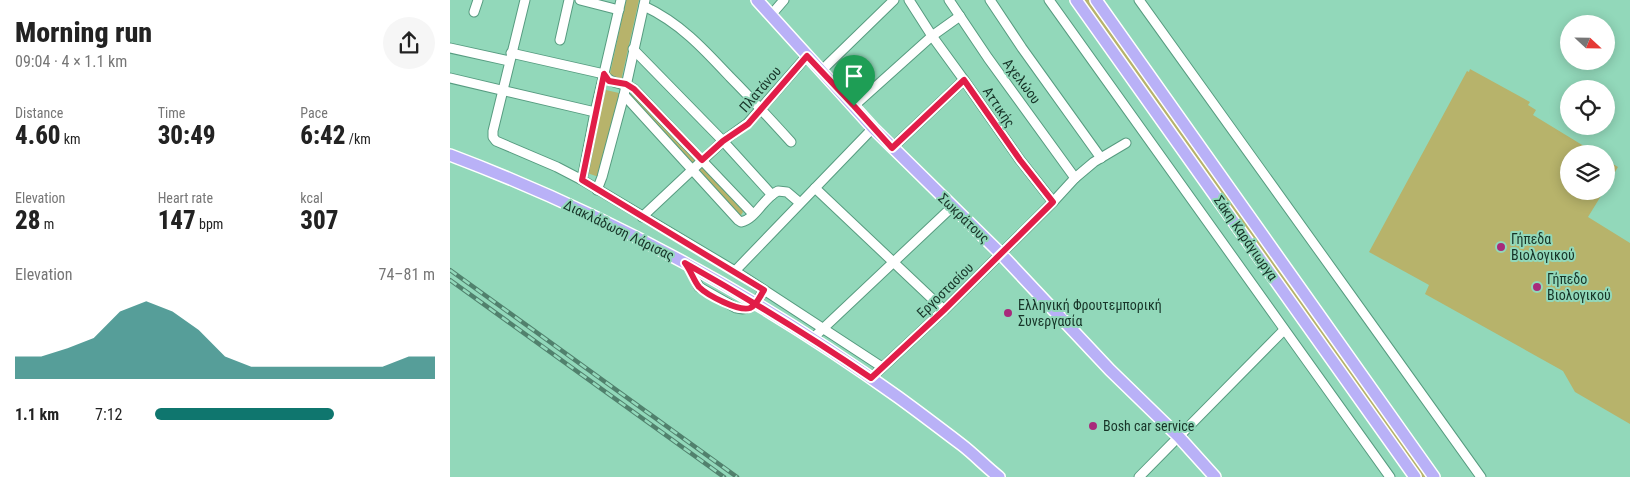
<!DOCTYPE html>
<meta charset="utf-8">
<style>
:root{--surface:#fff;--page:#f6f6f6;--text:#222;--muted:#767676;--accent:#0f766e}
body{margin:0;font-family:"Roboto Condensed",sans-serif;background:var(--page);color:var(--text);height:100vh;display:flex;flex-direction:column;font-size:19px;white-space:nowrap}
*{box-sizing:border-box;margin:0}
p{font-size:16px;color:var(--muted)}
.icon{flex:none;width:28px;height:28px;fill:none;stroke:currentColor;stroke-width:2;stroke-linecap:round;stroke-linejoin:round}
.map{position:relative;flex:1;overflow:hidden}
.panel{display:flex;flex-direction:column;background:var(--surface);width:450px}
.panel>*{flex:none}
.needle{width:32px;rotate:112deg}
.tools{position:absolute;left:1110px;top:15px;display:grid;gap:10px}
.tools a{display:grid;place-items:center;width:55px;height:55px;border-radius:50%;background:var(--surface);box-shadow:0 2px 12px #0003;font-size:25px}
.pin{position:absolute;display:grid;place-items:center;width:42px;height:42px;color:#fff;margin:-51px -21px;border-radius:50% 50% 50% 0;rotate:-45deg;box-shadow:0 0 5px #0007}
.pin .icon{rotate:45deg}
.round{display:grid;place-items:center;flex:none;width:52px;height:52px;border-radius:26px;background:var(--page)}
.summary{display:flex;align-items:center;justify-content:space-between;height:85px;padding:0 15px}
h1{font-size:28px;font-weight:800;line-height:38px}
.metrics{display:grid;grid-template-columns:repeat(3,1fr);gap:8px;height:85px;padding:5px 15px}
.metrics div{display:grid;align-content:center}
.metrics b{font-size:25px;font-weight:800}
.metrics small{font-size:14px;font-weight:400}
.metrics p{font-size:14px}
.chart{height:140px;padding:10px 15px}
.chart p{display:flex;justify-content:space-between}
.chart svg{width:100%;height:90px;margin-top:5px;fill:var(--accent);opacity:.7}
ul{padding:0 15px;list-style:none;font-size:16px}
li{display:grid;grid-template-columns:80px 60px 1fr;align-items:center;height:38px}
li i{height:12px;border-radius:6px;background:var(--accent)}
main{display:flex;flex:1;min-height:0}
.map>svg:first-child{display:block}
</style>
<main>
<section class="panel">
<div class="summary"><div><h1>Morning run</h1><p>09:04 · 4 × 1.1 km</p></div><a class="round"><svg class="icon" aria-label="share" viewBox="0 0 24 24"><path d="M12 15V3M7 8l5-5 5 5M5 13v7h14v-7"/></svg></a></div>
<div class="metrics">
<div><p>Distance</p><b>4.60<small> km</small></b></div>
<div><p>Time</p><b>30:49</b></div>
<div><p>Pace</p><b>6:42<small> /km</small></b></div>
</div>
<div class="metrics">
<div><p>Elevation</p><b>28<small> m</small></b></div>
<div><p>Heart rate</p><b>147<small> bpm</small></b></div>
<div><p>kcal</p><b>307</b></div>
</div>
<div class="chart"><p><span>Elevation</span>74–81 m</p>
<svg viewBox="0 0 160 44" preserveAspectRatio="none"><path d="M0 44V33L10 33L20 29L30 24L40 11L50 6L60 11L70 20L80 33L90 38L100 38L110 38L120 38L130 38L140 38L150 33L160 33V44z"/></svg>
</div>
<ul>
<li><b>1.1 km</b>7:12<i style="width:64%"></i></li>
</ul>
</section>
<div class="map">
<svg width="1180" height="477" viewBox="0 0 1180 477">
<rect width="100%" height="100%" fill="#92d8ba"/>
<g fill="#b7b36b">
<path d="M176,0H189L171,81L159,78Z"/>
<path d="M633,0H639L978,477H972Z"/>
<path d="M1020,69L1080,102L1078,105L1086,110L1083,115L1147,154H1119V191H1154L1138,217L1180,243V424L1125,392L1113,371L975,294L979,285L919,252L1017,71L1019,72Z"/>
<path d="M156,90L169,93L149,177L137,173Z"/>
<path d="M183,93L245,159V162L242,164L179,95Z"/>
<path d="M1156,160L1168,167L1156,187Z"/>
<path d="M250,168H253L292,210L293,212L291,215L289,216L248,170Z"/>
</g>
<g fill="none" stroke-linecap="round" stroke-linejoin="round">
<g stroke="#579c80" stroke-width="11">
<g id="minor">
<path d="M75,0L43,131V137L46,141L107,167L132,180L285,271L432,367"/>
<path d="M130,0L169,10"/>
<path d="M459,0L482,36L514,80L570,160L603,202"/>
<path d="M499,0L538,58L625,178"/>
<path d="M540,0L572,48L651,158"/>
<path d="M599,0L940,477"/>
<path d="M689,0C804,159 917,318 1031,477"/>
<path d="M194,6C230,23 253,48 280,77C301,98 321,120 341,142"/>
<path d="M24,12L28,0"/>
<path d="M321,15L334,0"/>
<path d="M110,40L119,0"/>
<path d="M0,48L59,61"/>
<path d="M183,49L273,141L322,195"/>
<path d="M61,53L154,74C160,85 173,82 184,89L303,214"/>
<path d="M371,71L444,0"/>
<path d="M0,78L145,112"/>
<path d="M174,95L288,220L291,222C306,219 314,197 328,191L337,192L350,203"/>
<path d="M404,106L482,36L510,16"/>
<path d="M442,148L514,80"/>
<path d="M132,180L145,112L171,0"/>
<path d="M365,188L494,310"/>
<path d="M147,190L152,177L174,95L195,0"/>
<path d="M192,217L273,141L298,123L357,56"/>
<path d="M236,264L241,271L249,287L286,308C302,312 307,302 314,290"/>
<path d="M285,271L423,128"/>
<path d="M362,339L502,207"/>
<path d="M421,378L494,310L603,202L625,178L644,162L676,143"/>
<path d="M689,477L834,330"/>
</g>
</g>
<g stroke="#fff" stroke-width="14">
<g id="major">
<path d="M307,0L423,128L551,254L660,370L729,437L765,477"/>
<path d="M626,0L965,477"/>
<path d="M646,0L984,477"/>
<path d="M0,155C159,215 310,298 448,397C470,413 491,429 512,445C525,455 536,467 549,477"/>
</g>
</g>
<use href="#minor" stroke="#fff" stroke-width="9"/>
<use href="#major" stroke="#b9b1f7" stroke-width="11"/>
<g stroke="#51816d" stroke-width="4.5">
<g id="rail">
<path d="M0,270L287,477"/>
<path d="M0,280L274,477"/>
</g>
</g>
<use href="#rail" stroke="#92d8ba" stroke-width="2.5" stroke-dasharray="8" stroke-linecap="butt"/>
</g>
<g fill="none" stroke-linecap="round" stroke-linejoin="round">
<g stroke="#fff" stroke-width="10">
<path id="route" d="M404,106L357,56L298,124L273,141L252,160L184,89L176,84L159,81L154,74L132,180L314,290C310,296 307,305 300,308C289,312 257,295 249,287C244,281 241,271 235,263C299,299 361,337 421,378L494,310L603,202L570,160L514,80L442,148L404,106"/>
</g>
<use href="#route" stroke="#e11d48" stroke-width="6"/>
</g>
<g fill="#a82a7b" stroke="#92d8ba" stroke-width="2">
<circle cx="1051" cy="247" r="5"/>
<circle cx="1087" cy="287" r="5"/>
<circle cx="558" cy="313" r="5"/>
<circle cx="643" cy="426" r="5"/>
</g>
<g text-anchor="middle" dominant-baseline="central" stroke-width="4" stroke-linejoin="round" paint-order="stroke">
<g font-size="14" fill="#173428" stroke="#92d8ba">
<text transform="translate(572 81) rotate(53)">Αχελώου</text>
<text transform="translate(310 89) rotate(-49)">Πλατάνου</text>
<text transform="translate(549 107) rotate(56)">Αττικής</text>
<text transform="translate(514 218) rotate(44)">Σωκράτους</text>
<text transform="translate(169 230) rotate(26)">Διακλάδωση Λάρισας</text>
<text transform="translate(796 238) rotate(55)">Σάκη Καράγιωργα</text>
<text transform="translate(495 290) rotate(-44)">Εργοστασίου</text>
</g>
<g font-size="14" fill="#173428" stroke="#92d8ba" text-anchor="start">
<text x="1061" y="239">Γήπεδα<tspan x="1061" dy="16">Βιολογικού</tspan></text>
<text x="1097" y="279">Γήπεδο<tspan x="1097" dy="16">Βιολογικού</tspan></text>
<text x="568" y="305">Ελληνική Φρουτεμπορική<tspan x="568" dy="16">Συνεργασία</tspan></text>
<text x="653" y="426">Bosh car service</text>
</g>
</g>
</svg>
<div class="tools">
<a><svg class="needle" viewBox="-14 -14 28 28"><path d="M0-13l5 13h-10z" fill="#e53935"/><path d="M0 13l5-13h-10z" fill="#767676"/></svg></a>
<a><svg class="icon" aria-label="locate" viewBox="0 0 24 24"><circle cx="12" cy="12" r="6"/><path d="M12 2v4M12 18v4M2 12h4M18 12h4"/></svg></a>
<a><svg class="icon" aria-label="layers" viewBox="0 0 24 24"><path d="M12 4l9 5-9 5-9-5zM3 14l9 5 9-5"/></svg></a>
</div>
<div class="pin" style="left:404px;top:106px;background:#1e9e55"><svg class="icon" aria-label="arrive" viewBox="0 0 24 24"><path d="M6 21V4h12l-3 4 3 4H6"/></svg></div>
</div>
</main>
